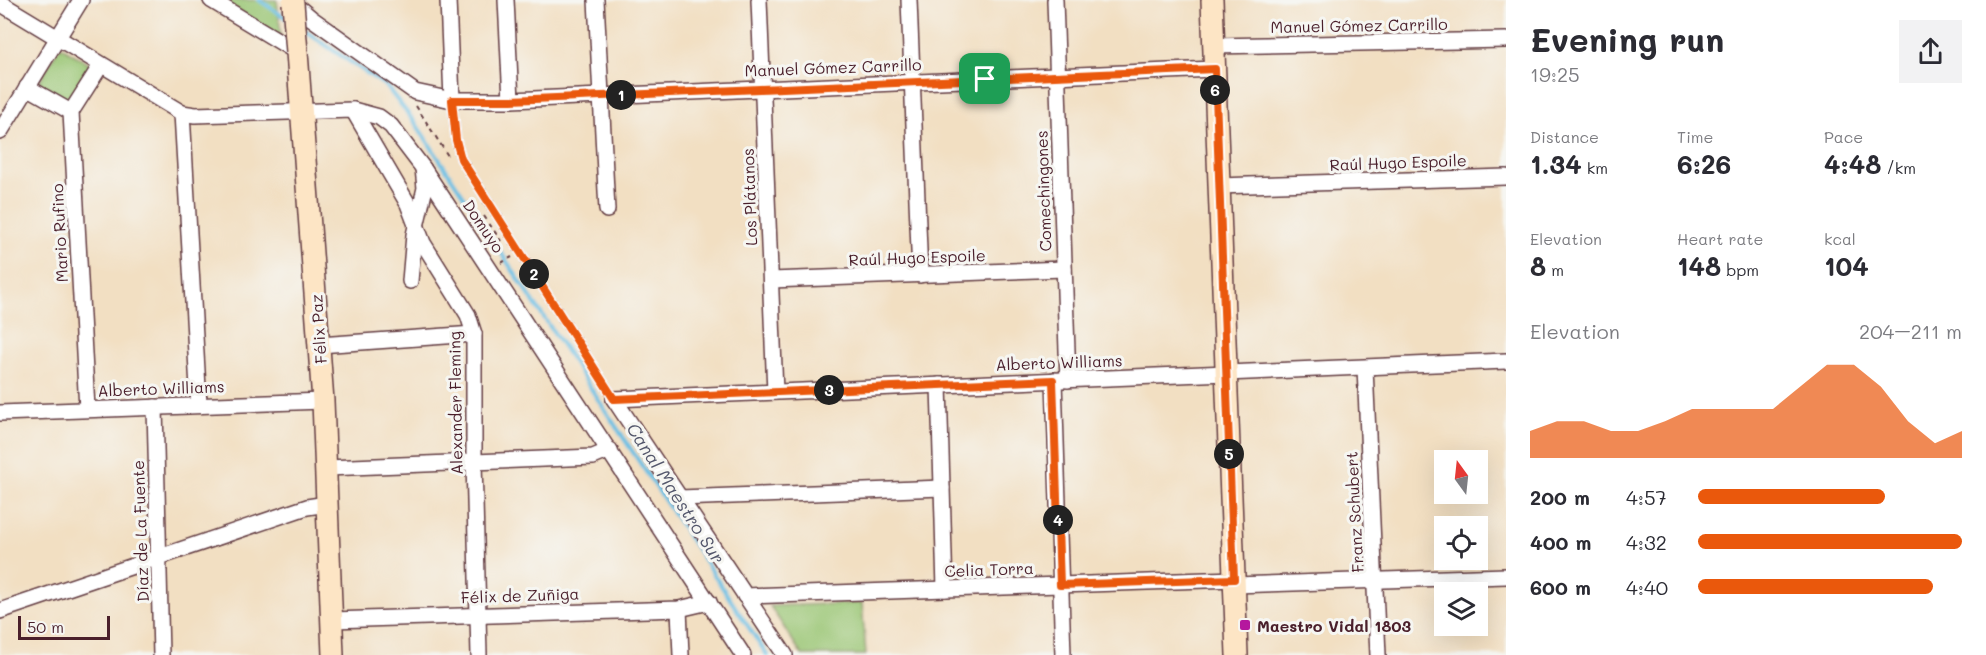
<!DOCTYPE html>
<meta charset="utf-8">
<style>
:root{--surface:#fff;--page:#f2f2f3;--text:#2b2b33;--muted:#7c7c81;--accent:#ea580c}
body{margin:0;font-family:Mali,sans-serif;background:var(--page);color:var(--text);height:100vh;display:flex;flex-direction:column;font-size:22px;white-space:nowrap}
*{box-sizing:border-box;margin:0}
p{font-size:20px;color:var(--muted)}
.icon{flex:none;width:33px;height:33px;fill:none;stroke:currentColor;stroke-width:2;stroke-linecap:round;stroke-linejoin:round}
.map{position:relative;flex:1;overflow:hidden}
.panel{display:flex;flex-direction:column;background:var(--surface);width:480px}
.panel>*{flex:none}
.needle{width:39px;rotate:345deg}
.controls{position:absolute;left:1434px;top:450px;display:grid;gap:12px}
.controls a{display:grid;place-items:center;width:54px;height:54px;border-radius:0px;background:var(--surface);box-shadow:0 6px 24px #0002;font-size:30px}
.scale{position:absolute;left:18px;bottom:15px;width:92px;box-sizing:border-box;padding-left:6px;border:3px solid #4a1f2b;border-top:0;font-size:16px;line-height:21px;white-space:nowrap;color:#4a1f2b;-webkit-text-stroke:4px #f6f6f2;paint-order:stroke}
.pin{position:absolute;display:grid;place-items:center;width:51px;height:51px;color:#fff;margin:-26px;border-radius:12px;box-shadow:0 3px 9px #0006}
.km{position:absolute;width:30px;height:30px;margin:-15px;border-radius:50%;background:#222;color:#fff;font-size:16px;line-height:30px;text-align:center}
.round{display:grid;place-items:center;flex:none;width:63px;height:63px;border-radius:0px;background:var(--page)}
.head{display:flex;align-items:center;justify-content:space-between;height:102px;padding:0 24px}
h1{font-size:33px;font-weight:700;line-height:45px}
.stats{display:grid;grid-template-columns:repeat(3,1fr);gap:9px;height:102px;padding:6px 24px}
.stats div{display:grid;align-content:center}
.stats b{font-size:26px;font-weight:700}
.stats small{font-size:16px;font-weight:400}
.stats p{font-size:16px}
.chart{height:168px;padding:12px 24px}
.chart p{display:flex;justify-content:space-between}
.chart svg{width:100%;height:108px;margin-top:6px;fill:var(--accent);opacity:.7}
ul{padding:0 24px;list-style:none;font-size:20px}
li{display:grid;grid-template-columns:96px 72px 1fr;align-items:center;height:45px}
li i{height:15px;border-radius:8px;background:var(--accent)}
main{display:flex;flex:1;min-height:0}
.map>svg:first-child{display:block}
</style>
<main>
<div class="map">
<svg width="1506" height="655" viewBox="0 0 1506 655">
<rect width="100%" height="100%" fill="#f6f6f2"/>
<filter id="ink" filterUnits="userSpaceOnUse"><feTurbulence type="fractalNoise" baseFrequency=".0167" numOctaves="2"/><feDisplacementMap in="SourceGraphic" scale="12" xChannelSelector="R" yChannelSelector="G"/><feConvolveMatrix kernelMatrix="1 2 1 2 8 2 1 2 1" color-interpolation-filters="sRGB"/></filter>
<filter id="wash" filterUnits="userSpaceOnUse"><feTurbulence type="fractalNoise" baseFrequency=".008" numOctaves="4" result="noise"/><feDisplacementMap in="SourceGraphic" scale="24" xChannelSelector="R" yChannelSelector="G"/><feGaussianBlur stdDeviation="1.35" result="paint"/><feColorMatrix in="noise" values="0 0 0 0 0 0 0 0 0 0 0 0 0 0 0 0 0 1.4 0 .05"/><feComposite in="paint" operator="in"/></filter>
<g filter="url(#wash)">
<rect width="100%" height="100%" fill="#f2dfc2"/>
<g fill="#99c572" stroke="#72724e" stroke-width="1.5">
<path d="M220,0H277L281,37Z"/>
<path d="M60,46L94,67L70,105L37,85Z"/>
<path d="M862,603L866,655H802L770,606Z"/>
</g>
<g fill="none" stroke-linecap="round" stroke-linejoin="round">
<g stroke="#67bfe5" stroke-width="4">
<path d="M259,0L286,18"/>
<path d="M302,29L386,86L416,124L767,655"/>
</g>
</g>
</g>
<g filter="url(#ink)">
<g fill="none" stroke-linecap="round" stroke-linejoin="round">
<g stroke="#633c42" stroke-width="10">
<path id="service" d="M452,100L456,140L461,159L614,399"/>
</g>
<g stroke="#633c42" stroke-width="18">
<g id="minor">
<path d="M211,0L297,52"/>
<path d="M448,0L452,100"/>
<path d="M506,0L511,100"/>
<path d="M596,0L607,210"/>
<path d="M759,0L775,392"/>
<path d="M909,0L920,275"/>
<path d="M1055,0L1068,380"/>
<path d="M0,3L182,113L195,115L353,110L379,117L391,126L423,168L743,655"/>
<path d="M293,3L311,18L415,92L452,100H511L1214,69"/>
<path d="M1213,46L1506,40"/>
<path d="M27,87L71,112"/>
<path d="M353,110L408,204L423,243L468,315L474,334V462L479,655"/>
<path d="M182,113L199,405"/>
<path d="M0,132L81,0"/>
<path d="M1219,186L1506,177"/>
<path d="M771,280L1064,269"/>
<path d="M410,281L414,235L425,188L423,168"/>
<path d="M319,345L474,334"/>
<path d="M1365,368L1378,655"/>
<path d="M1054,380L1063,655"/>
<path d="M939,385L945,589"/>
<path d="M614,399L1506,361"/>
<path d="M614,399L785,655"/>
<path d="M155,407L161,655"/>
<path d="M87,409L71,112L101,65"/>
<path d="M0,413L323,401"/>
<path d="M327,468L593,457L610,450"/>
<path d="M680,498L942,488"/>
<path d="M1235,585L1506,576"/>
<path d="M745,596L1235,579"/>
<path d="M679,609L681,655"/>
<path d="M0,611L307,507L327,504"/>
<path d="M332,620L679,609L709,602"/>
</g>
</g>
<g stroke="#633c42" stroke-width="24">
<g id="secondary">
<path d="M1212,0L1237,655"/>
<path d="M297,52L323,401L333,655"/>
</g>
</g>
<g stroke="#633c42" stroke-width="2" stroke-dasharray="4.5 4.5" stroke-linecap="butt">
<path d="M416,106L450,159"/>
<path d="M484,216L501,241"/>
<path d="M501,263L512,257"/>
</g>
<use href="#service" stroke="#fff" stroke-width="8"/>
<use href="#minor" stroke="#fff" stroke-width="15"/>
<use href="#secondary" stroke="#fde5c5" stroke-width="21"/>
<g stroke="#633c42" stroke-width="24" stroke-linecap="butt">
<path id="secondary-bridge" d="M293,3L297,52"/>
</g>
<use href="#secondary-bridge" stroke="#fde5c5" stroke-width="21"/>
</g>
</g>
<g fill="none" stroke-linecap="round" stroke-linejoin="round" filter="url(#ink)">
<g stroke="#fff" stroke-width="12">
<path id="route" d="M1215,69L1234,579L1060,585L1053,380L614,399L461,159L456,140L452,100H511Z"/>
</g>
<use href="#route" stroke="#ea580c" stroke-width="8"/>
</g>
<rect fill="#b5179e" stroke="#f6f6f2" stroke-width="2" x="1239" y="619" width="12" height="12" rx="3"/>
<g text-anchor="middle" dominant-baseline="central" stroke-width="6" stroke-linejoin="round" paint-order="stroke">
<g font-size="16" fill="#4a1f2b" stroke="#f6f6f2">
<text transform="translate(1359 25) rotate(-1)">Manuel Gómez Carrillo</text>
<text transform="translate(833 67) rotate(-2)">Manuel Gómez Carrillo</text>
<text transform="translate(1398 162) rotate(-2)">Raúl Hugo Espoile</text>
<text transform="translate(1043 191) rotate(-92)">Comechingones</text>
<text transform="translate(749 197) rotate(-92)">Los Plátanos</text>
<text transform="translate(484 226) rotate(56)">Domuyo</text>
<text transform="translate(59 233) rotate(-93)">Mario Rufino</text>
<text transform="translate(917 257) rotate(-2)">Raúl Hugo Espoile</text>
<text transform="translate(318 329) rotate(-94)">Félix Paz</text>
<text transform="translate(1059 362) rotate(-2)">Alberto Williams</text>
<text transform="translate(161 388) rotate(-2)">Alberto Williams</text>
<text transform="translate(455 403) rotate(-91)">Alexander Fleming</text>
<text transform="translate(1354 512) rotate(-93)">Franz Schubert</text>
<text transform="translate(140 531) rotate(-92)">Díaz de La Fuente</text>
<text transform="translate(989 569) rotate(-2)">Celia Torra</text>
<text transform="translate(520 595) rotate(-2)">Félix de Zuñiga</text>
</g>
<g font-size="16" font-weight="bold" fill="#4a1f2b" stroke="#f6f6f2" text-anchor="start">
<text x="1257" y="625">Maestro Vidal 1803</text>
</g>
<g font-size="18" font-style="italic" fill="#54576c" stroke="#f6f6f2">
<text transform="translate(676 493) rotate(57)">Canal Maestro Sur</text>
</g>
</g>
</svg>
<div class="controls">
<a><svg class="needle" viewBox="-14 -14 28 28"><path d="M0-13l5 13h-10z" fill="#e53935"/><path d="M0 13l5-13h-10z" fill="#7c7c81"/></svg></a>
<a><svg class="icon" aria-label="locate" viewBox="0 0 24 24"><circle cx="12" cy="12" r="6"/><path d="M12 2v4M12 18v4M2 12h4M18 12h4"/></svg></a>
<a><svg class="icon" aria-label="layers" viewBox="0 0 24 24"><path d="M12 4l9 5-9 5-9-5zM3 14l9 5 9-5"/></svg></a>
</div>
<div class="scale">50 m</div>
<div class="pin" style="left:985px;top:79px;background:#1e9e55"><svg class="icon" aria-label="arrive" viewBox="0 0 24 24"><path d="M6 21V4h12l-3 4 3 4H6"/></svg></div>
<b class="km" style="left:621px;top:95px">1</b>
<b class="km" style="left:534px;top:274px">2</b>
<b class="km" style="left:829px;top:390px">3</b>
<b class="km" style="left:1058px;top:520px">4</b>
<b class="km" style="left:1229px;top:454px">5</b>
<b class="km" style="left:1215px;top:90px">6</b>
</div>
<section class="panel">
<div class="head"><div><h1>Evening run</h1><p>19:25</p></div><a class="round"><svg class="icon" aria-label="share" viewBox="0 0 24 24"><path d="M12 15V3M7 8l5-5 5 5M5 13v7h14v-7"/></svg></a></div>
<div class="stats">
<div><p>Distance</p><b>1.34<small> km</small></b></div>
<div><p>Time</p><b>6:26</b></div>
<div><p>Pace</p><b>4:48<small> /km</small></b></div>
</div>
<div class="stats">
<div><p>Elevation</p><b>8<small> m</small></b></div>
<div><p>Heart rate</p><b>148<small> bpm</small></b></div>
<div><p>kcal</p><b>104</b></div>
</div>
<div class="chart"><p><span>Elevation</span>204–211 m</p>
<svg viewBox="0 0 160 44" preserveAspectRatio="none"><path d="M0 44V33L10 29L20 29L30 33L40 33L50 29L60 24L70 24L80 24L90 24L100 15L110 6L120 6L130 15L140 29L150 38L160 33V44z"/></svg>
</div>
<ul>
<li><b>200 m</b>4:57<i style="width:71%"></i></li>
<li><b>400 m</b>4:32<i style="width:100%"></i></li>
<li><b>600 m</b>4:40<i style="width:89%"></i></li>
</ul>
</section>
</main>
